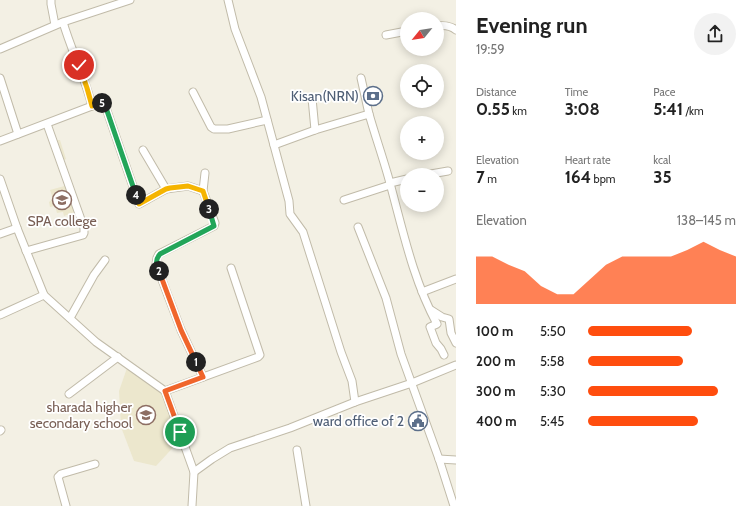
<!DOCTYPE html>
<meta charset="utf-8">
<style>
:root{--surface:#fff;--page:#f2f2f2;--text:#222;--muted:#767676;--accent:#ff4d0e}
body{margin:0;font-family:Cabin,sans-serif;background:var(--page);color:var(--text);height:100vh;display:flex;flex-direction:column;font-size:15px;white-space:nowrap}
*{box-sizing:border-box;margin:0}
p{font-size:13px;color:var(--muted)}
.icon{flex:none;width:22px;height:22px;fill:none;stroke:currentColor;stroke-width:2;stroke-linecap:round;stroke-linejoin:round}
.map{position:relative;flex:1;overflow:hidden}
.side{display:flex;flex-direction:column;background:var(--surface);width:300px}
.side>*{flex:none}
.needle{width:26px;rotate:240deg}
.tools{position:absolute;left:400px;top:12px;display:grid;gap:8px}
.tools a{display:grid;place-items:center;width:44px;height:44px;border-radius:50%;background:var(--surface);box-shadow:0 2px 10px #0003;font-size:20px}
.pin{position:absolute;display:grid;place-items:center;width:34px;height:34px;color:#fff;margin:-17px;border:2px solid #fff;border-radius:50%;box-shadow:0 1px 4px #0007}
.km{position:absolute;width:20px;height:20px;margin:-10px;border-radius:50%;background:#222;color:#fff;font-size:11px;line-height:20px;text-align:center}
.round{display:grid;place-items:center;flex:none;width:42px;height:42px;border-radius:21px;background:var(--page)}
.head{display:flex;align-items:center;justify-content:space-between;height:68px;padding:0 20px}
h1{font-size:22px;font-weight:700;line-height:30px}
.stats{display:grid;grid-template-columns:repeat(3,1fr);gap:6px;height:68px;padding:4px 20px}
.stats div{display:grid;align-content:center}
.stats b{font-size:17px;font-weight:700}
.stats small{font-size:11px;font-weight:400}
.stats p{font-size:11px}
.chart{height:112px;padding:8px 20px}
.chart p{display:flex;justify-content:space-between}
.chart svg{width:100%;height:72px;margin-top:4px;fill:var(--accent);opacity:.7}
ul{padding:0 20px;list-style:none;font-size:13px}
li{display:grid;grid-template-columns:64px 48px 1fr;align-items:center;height:30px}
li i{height:10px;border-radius:5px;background:var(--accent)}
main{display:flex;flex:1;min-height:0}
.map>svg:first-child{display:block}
</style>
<main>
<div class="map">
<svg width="456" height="506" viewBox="0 0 456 506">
<rect width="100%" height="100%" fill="#f3f0e4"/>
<g fill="#ece7cd">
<path d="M55,140H60L66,159L62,161Z"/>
<path d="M68,185L77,211L64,216L63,212L57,213L55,206L50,207L49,202L53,199L50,190Z"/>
<path d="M127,368L162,393L175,420L179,441L156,466L134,461L121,427L119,391Z"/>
</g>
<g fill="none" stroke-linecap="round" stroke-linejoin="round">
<g stroke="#c1bba9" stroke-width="9">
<g id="minor">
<path d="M51,0V4L55,25"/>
<path d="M228,0L235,29L261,97L289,201L290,214L303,232L341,352L352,381L355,402"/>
<path d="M437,26C443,25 451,26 456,30"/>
<path d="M386,35L407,31"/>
<path d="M0,49L63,22L130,0"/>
<path d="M0,78L18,134"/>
<path d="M361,78L369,114"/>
<path d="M193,92L211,127L214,129H228L267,120"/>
<path d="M312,98L315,130"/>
<path d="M92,106C96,103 100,102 105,105L139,204L166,189L188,186L203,191"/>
<path d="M0,141L92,106C85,77 71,50 63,22"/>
<path d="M274,145L315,130L369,114C375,135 382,155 388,176C402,226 412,278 437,324L430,327L436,343L441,349L444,355"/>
<path d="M143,150L166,189"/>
<path d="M425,175L448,171"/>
<path d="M0,179L17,228L44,295L96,342L165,391L194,472L192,506"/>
<path d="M390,183L407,179"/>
<path d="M344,200L390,185"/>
<path d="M358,227L386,298L401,354L439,459L454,506"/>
<path d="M0,234L17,228"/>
<path d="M26,251L83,235L84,233V228L47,124"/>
<path d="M422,292L456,279"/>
<path d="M431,310L442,317L449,319L451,333L456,343"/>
<path d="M0,315L44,295"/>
<path d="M70,318L94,275L105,260"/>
<path d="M203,377L181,330L156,264L157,258L159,254L214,226L215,223L203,191L205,173"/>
<path d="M165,391L258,357L260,355L231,268"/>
<path d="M69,394L118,357"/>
<path d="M0,431L1,430"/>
<path d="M297,450L306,506"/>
<path d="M439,459L456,460"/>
<path d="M194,472L212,459L230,448L290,428L355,402L412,383L456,365"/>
<path d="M66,506L58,477L61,474L95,464"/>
</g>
</g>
<use href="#minor" stroke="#fff" stroke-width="7"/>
</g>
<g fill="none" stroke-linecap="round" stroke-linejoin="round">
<g stroke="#fff" stroke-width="8">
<path id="split-1" d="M180,432L165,391L203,377L196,362"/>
</g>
<g stroke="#fff" stroke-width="8">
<path id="split-2" d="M159,271L181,330L196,362"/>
</g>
<g stroke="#fff" stroke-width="8">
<path id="split-3" d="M159,271C156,264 155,260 160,254L214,226L209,209"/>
</g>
<g stroke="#fff" stroke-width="8">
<path id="split-4" d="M136,195L139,204L166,189L170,188L188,186L203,191L209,209"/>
</g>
<g stroke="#fff" stroke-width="8">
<path id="split-5" d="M102,103L105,105L136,195"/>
</g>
<g stroke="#fff" stroke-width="8">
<path id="split-6" d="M79,65L87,88L92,106L97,103H102"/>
</g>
<use href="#split-1" stroke="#f0652b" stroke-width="5"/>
<use href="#split-2" stroke="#f0652b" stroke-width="5"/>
<use href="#split-3" stroke="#22a559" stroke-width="5"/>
<use href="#split-4" stroke="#f5b400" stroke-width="5"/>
<use href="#split-5" stroke="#22a559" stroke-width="5"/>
<use href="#split-6" stroke="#f5b400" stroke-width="5"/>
</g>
<defs>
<g id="bank-ring" transform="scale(1)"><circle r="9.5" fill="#fff" stroke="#5c6f8a" stroke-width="1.5"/><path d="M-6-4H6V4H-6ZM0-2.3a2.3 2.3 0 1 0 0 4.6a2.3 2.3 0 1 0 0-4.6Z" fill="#5c6f8a"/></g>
<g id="university-ring" transform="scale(1)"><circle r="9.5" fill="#fff" stroke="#8d6e63" stroke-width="1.5"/><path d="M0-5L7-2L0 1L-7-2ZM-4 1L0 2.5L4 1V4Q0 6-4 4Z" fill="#8d6e63"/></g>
<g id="civic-ring" transform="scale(1)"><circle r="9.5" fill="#fff" stroke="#5c6f8a" stroke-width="1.5"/><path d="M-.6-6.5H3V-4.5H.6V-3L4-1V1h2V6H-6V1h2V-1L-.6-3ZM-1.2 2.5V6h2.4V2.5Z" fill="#5c6f8a"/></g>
</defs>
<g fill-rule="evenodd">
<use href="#bank-ring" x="373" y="96"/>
<use href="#university-ring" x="62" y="200"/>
<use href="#university-ring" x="146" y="415"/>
<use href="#civic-ring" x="418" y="421"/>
</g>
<g text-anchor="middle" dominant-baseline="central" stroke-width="3.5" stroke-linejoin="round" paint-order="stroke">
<g font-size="14" fill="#4e5e75" stroke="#fff" text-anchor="end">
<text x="359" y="96">Kisan(NRN)</text>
<text x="404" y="421">ward office of 2</text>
</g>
<g font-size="14" fill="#785e54" stroke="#fff">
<text x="62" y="221">SPA college</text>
<text x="132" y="407" text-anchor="end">sharada higher<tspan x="132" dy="16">secondary school</tspan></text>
</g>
</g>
</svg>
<div class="tools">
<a><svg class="needle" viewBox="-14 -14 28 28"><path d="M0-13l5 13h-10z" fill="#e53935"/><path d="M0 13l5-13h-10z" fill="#767676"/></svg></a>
<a><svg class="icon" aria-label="locate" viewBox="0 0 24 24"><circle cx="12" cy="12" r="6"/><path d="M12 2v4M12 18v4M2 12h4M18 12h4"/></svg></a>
<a>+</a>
<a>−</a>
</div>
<div class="pin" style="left:180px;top:432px;background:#1e9e55"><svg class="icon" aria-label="arrive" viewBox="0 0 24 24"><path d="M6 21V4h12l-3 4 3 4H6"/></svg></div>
<div class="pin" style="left:79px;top:65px;background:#d93025"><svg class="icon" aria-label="check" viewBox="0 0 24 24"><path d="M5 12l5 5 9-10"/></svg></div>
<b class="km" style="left:196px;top:362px">1</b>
<b class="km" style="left:159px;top:271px">2</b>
<b class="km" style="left:209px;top:209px">3</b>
<b class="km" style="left:136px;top:195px">4</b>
<b class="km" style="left:102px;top:103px">5</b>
</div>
<section class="side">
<div class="head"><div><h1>Evening run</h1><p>19:59</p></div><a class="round"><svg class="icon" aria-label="share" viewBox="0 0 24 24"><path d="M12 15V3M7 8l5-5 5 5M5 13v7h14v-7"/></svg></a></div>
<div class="stats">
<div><p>Distance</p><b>0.55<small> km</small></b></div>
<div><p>Time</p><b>3:08</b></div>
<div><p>Pace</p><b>5:41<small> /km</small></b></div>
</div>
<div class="stats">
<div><p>Elevation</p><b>7<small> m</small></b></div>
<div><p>Heart rate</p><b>164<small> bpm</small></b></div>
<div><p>kcal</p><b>35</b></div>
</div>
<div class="chart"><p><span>Elevation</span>138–145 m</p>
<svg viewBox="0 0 160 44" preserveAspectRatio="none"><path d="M0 44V15L10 15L20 20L30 24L40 33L50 38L60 38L70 29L80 20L90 15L100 15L110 15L120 15L130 11L140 6L150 11L160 15V44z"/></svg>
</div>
<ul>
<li><b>100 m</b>5:50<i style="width:70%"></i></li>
<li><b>200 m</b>5:58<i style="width:64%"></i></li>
<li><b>300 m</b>5:30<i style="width:88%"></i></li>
<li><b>400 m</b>5:45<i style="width:74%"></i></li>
</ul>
</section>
</main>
